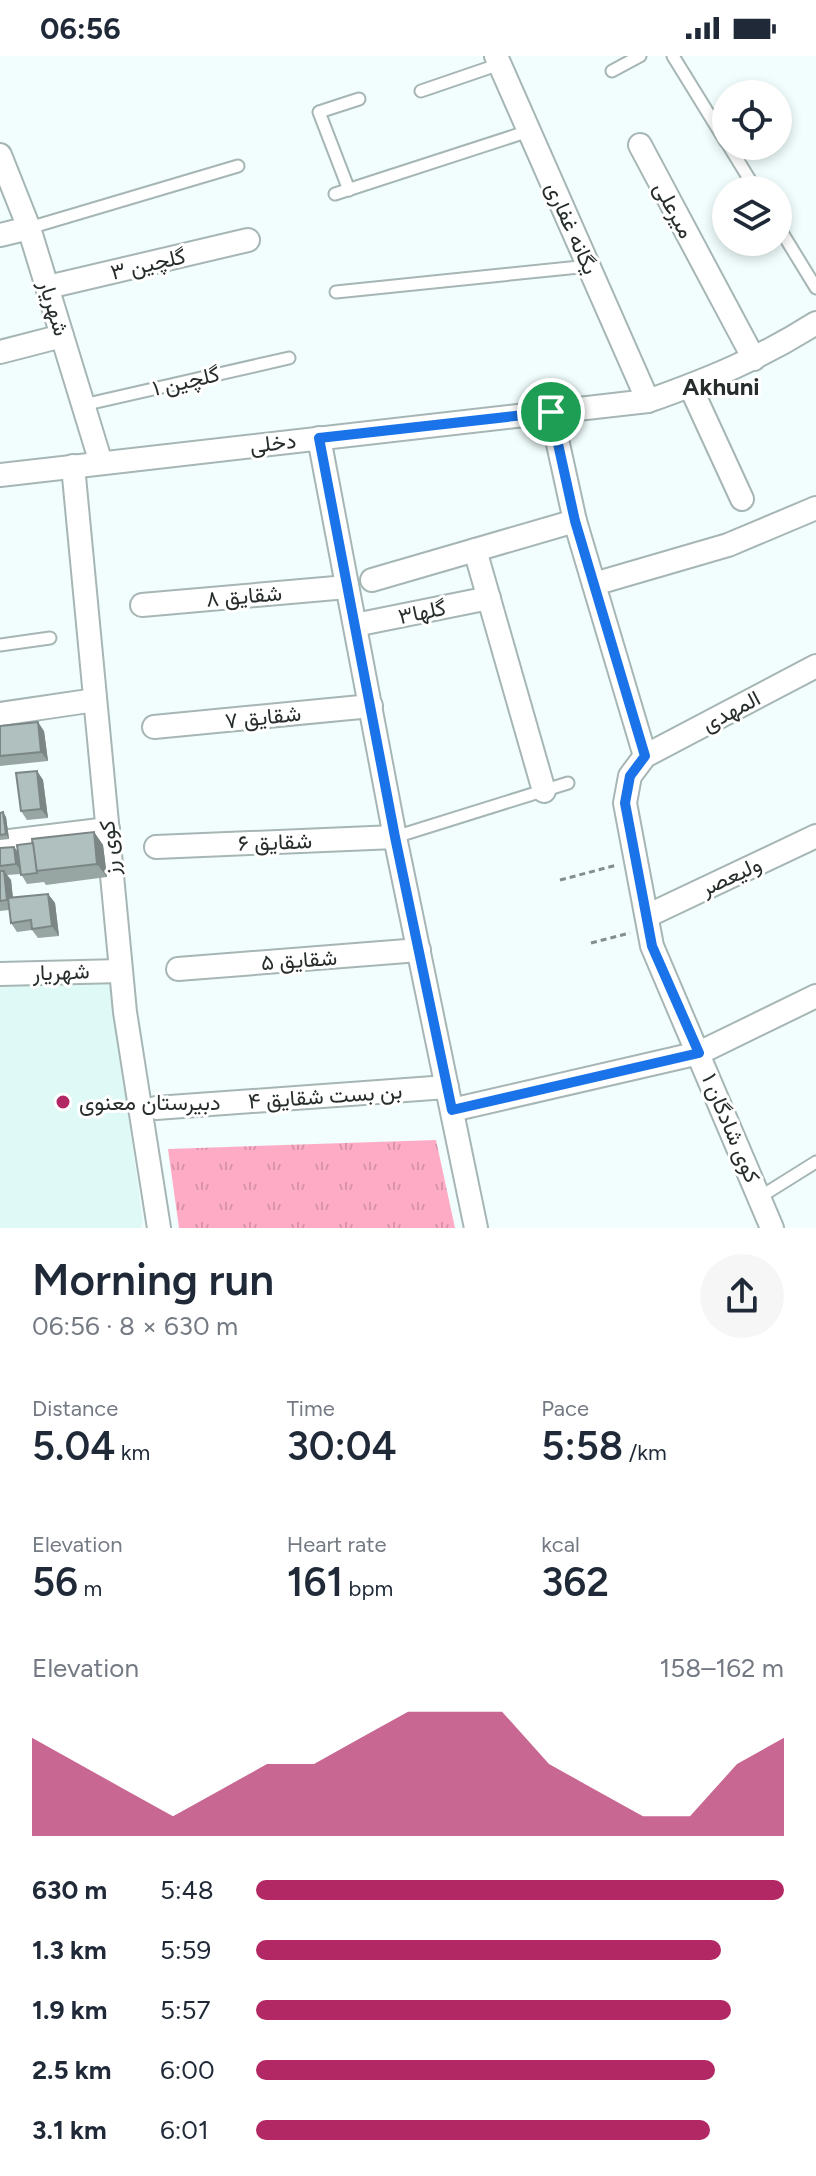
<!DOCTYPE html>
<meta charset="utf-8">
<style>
:root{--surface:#fff;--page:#f6f6f7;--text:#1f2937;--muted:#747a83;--accent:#b22865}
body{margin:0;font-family:Figtree,Vazirmatn,sans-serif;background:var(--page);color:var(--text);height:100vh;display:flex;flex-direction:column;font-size:30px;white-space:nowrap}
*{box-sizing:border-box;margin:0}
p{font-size:26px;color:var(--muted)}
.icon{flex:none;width:44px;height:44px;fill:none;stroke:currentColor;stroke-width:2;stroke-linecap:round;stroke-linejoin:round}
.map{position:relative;height:1172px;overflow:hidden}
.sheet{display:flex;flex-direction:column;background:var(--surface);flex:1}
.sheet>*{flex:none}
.buttons{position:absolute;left:712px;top:24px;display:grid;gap:16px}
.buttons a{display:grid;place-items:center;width:80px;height:80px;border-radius:50%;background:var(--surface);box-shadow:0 4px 12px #0003;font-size:40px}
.pin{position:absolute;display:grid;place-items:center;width:68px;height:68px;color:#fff;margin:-34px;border:4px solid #fff;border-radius:50%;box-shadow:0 2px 8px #0007}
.round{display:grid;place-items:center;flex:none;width:84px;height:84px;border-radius:42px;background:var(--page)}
.head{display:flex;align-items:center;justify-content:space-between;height:136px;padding:0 32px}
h1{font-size:44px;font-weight:600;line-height:60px}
.metrics{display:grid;grid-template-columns:repeat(3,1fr);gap:12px;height:136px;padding:8px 32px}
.metrics div{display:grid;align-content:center}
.metrics b{font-size:40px;font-weight:600}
.metrics small{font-size:22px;font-weight:400}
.metrics p{font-size:22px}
.chart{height:224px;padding:16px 32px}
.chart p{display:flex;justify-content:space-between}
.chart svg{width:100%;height:144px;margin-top:8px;fill:var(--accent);opacity:.7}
ul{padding:0 32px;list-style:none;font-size:26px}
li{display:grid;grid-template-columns:128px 96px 1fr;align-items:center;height:60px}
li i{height:20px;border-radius:10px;background:var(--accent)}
.status{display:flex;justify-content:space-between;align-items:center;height:56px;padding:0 40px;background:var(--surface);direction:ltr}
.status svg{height:22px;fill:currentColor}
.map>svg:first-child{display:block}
</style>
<div class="status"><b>06:56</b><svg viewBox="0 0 49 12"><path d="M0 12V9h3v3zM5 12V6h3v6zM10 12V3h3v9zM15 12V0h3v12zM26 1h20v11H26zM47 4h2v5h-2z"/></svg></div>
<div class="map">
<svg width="816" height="1172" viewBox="0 0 816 1172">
<defs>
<pattern id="grass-tufts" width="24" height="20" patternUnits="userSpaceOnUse" patternTransform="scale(2)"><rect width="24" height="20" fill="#feacc6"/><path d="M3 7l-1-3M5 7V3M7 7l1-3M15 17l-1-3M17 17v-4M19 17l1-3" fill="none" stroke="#da94aa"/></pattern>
</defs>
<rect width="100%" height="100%" fill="#f1fefd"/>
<path fill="#dff9f7" d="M0,922L110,926L143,1166L141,1172H0Z"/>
<path fill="url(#grass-tufts)" d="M436,1084L455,1172H179L168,1093Z"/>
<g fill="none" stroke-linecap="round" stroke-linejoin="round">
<g stroke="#a6b6b5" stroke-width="15">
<g id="lane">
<path d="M673,0L726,86"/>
<path d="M612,15L640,0"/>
<path d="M421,35L500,8"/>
<path d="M729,90L756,134"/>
<path d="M349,134L319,56L359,43"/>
<path d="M335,138L529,75"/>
<path d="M778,170L816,232"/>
<path d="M29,172L238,110"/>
<path d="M336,236L589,210"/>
<path d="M83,349L289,302"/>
<path d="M0,589L50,582"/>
<path d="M395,781L568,727"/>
<path d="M760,1141L816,1106"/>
</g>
</g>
<g stroke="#a6b6b5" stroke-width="26">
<g id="street">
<path d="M496,0L648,345"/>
<path d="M640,89L754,303"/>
<path d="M0,99L29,172L101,407"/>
<path d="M0,179L29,172"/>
<path d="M48,231L248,184"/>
<path d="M0,296L62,280"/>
<path d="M690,330L742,443"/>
<path d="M551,356L575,465L645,700"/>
<path d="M319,382L395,781L476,1172"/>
<path d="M73,410L125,956L159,1172"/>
<path d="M0,419L648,345C710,323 761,302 816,267"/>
<path d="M475,494L544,735"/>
<path d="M372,524L575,465"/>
<path d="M594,528L728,489L816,452"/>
<path d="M142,549L347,531"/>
<path d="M355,569L489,542"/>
<path d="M0,658L95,644"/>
<path d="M154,671L371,650"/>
<path d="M0,786L108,773"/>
<path d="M156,791L395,781"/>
<path d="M647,860L816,780"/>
<path d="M178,913L419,894"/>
<path d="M0,918L121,915"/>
<path d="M156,1052L447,1031"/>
<path d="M452,1054L699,997L816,940"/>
<path d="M772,1172L652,890L625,747L630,720L645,700L816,610"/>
</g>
</g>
<g stroke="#848d8c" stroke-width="3" stroke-dasharray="6 4" stroke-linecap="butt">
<path d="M560,824L617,809"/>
<path d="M591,887L630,877"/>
</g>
<use href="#lane" stroke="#fff" stroke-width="11"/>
<use href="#street" stroke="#fff" stroke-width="22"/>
</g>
<g fill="#97a5a3">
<path d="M0,670L44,675L48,705L0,710Z"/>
<path d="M37,715L43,724L48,762L27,764L21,755Z"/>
<path d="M0,757L6,761L9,783L0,784Z"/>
<path d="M94,776L103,789L107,821L46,829L44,826L27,828L21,818L7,819L11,824L13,842L48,838L55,847L59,880L38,882L32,874L17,876L11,867L9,854L0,855V792L14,791L18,796L33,787Z"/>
</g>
<g fill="#7b8685">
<path d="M38,666L44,675L48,705L41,696Z"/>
<path d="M37,715L43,724L48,762L41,753Z"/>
<path d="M3,756L6,761L9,783L6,778Z"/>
<path d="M94,776L103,789L107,821L97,808Z"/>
<path d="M14,791L21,800L23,817L16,808Z"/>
<path d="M4,815L11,824L14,853L7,844Z"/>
<path d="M48,838L55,847L59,880L52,870Z"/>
</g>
<g fill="#b0c0be" stroke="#7b8685" stroke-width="2">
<path d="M38,666L41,696L0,700V670Z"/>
<path d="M37,715L41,753L21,755L16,717Z"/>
<path d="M3,756L6,778L0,779V757Z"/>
<path d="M94,776L97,808L36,815L32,783Z"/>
<path d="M33,787L37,817L21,819L17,789Z"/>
<path d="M14,791L16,808L0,810V792Z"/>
<path d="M0,815H4L7,844L0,845Z"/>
<path d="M48,838L52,870L32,873L31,864L11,867L8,842Z"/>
</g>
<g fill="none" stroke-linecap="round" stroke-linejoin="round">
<g stroke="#fff" stroke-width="16">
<path id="route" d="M551,356L575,465L645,700L630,720L625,747L652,890L699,997L452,1054L395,781L319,382Z"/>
</g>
<use href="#route" stroke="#1a73e8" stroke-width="10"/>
</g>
<circle fill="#b22865" stroke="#fff" stroke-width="3" cx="63" cy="1046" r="8"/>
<g text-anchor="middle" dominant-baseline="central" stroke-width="6" stroke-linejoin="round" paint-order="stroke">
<g font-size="22" fill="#272d2c" stroke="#fff">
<text transform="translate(674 154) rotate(62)">میرعلی</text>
<text transform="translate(572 172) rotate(66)">یگانه غفاری</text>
<text transform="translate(148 208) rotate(-13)">گلچین ۳</text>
<text transform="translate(54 252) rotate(73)">شهریار</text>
<text transform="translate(186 325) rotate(-13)">گلچین ۱</text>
<text transform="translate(273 387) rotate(-7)">دخلی</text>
<text transform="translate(244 540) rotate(-5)">شقایق ۸</text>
<text transform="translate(422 556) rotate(-12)">گلها۳</text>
<text transform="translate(731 655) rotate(-28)">المهدی</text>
<text transform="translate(263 661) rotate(-6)">شقایق ۷</text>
<text transform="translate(275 786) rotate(-2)">شقایق ۶</text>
<text transform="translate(109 792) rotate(-95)">کوی رز</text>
<text transform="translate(731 820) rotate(-25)">ولیعصر</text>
<text transform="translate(299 904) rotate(-4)">شقایق ۵</text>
<text transform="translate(61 916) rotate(-2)">شهریار</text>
<text transform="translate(325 1040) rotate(-4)">بن بست شقایق ۴</text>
<text transform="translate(731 1072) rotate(67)">کوی شادگان ۱</text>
</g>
<g font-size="22" fill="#272d2c" stroke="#fff" text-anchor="start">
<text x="79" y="1046">دبیرستان معنوی</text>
</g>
<g font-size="24" font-weight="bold" fill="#272d2c" stroke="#fff">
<text x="721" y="330">Akhuni</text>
</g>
</g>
</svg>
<div class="buttons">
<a><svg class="icon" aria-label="locate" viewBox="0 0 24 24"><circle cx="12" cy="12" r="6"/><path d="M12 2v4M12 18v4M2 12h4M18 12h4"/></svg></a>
<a><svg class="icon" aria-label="layers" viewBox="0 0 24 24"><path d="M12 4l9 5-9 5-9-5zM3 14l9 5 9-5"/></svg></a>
</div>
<div class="pin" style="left:551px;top:356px;background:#1e9e55"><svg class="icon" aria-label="arrive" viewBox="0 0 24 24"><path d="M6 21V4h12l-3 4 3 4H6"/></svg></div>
</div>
<section class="sheet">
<div class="head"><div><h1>Morning run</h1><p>06:56 · 8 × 630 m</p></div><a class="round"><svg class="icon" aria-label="share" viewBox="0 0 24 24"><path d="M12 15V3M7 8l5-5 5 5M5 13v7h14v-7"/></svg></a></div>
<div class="metrics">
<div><p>Distance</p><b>5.04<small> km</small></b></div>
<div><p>Time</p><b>30:04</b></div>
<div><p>Pace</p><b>5:58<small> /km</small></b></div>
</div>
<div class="metrics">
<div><p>Elevation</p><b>56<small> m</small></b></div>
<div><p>Heart rate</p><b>161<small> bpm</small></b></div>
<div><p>kcal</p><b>362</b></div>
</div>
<div class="chart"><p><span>Elevation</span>158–162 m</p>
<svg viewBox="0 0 160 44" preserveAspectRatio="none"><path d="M0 44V14L10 22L20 30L30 38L40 30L50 22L60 22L70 14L80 6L90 6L100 6L110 22L120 30L130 38L140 38L150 22L160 14V44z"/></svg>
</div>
<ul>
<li><b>630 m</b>5:48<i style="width:100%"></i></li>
<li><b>1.3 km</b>5:59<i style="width:88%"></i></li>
<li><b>1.9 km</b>5:57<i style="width:90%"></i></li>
<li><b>2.5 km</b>6:00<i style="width:87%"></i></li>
<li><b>3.1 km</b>6:01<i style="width:86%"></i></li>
</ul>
</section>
